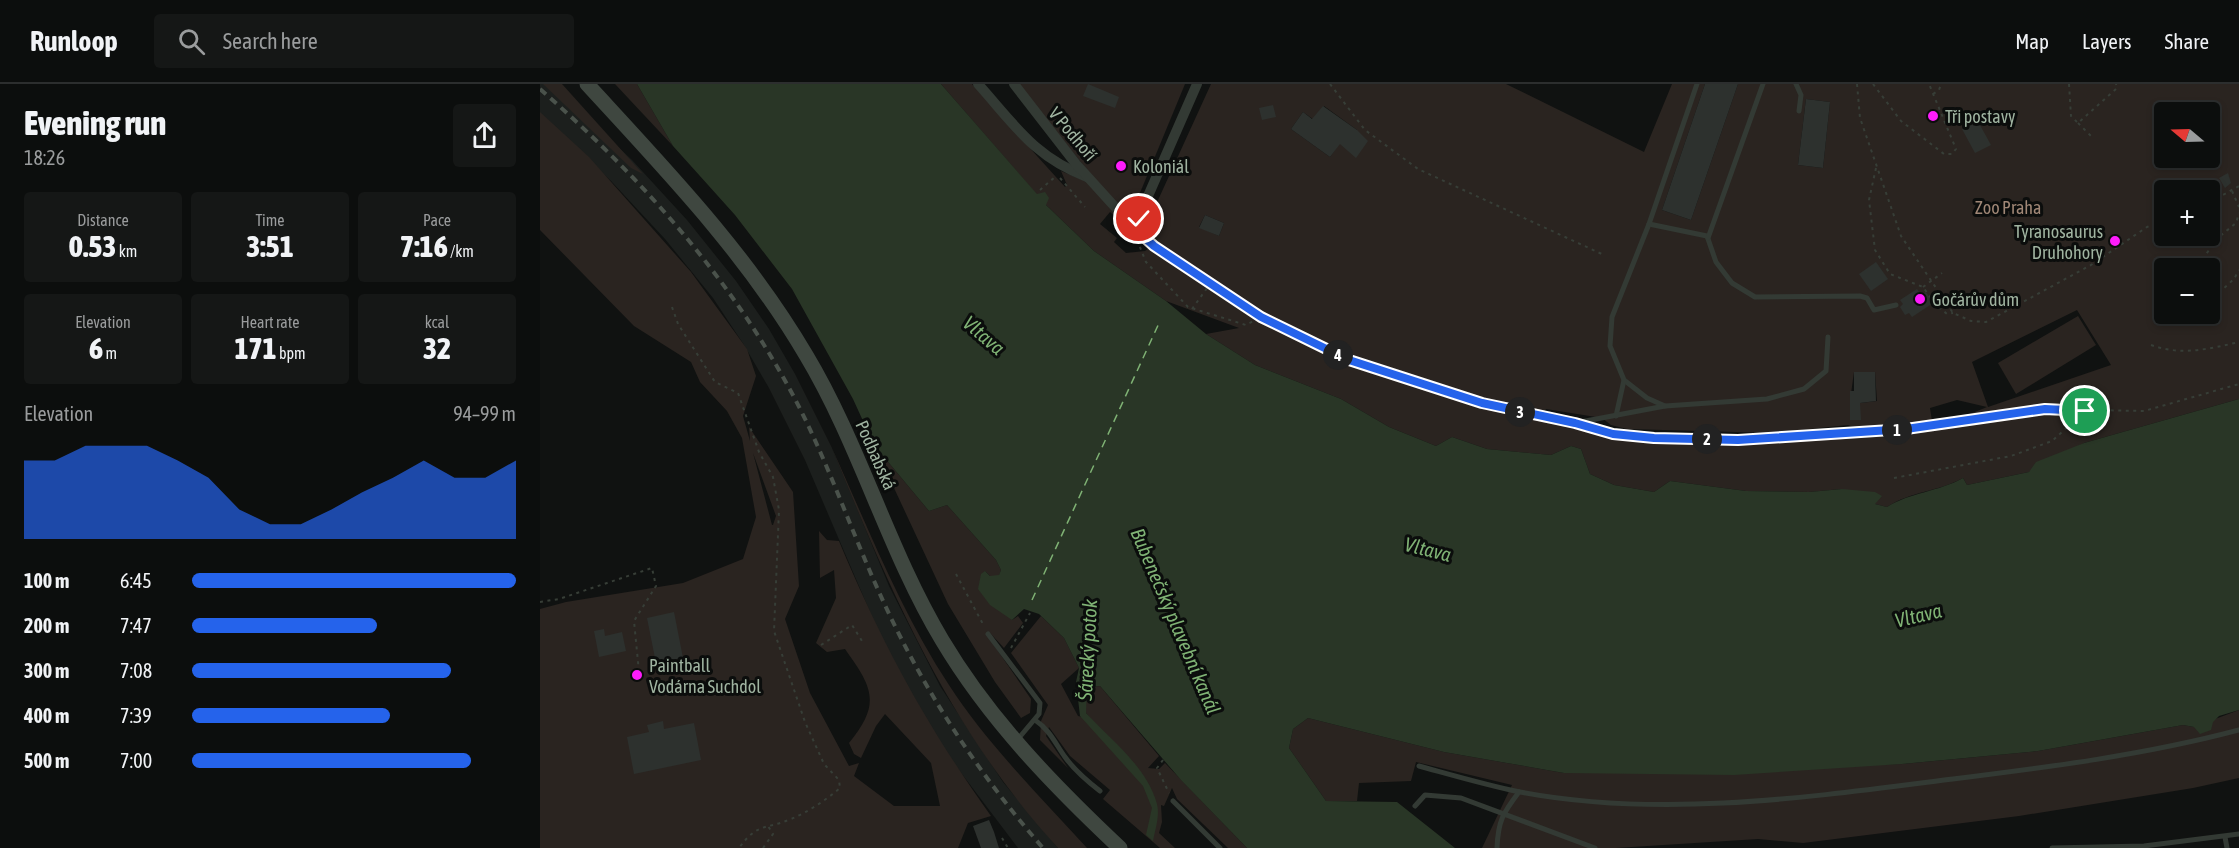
<!DOCTYPE html>
<meta charset="utf-8">
<style>
:root{--surface:#0c0e0d;--page:#151716;--text:#f1f3f6;--muted:#9a9c9d;--line:#2c2e2e;--accent:#2563eb}
body{margin:0;font-family:"Asap Condensed",sans-serif;background:var(--page);color:var(--text);height:100vh;display:flex;flex-direction:column;font-size:22px;white-space:nowrap}
*{box-sizing:border-box;margin:0}
p{font-size:20px;color:var(--muted)}
.icon{flex:none;width:33px;height:33px;fill:none;stroke:currentColor;stroke-width:2;stroke-linecap:round;stroke-linejoin:round}
.map{position:relative;flex:1;overflow:hidden}
.details{display:flex;flex-direction:column;background:var(--surface);width:540px}
.details>*{flex:none}
.needle{width:39px;rotate:289deg}
.tools{position:absolute;left:1614px;top:18px;display:grid;gap:12px}
.tools a{display:grid;place-items:center;width:66px;height:66px;border-radius:6px;background:var(--surface);box-shadow:0 3px 9px #0003,0 0 0 2px var(--line);font-size:30px}
.pin{position:absolute;display:grid;place-items:center;width:51px;height:51px;color:#fff;margin:-26px;border:3px solid #fff;border-radius:50%;box-shadow:0 2px 6px #0007}
.km{position:absolute;width:30px;height:30px;margin:-15px;border-radius:50%;background:#222;color:#fff;font-size:16px;line-height:30px;text-align:center}
.round{display:grid;place-items:center;flex:none;width:63px;height:63px;border-radius:6px;background:var(--page)}
.headline{display:flex;align-items:center;justify-content:space-between;height:102px;padding:0 24px}
h1{font-size:33px;font-weight:800;line-height:45px}
.stats{display:grid;grid-template-columns:repeat(3,1fr);gap:9px;height:102px;padding:6px 24px}
.stats div{display:grid;align-content:center;border-radius:6px;background:var(--page);text-align:center}
.stats b{font-size:30px;font-weight:800}
.stats small{font-size:16px;font-weight:400}
.stats p{font-size:16px}
.chart{height:168px;padding:12px 24px}
.chart p{display:flex;justify-content:space-between}
.chart svg{width:100%;height:108px;margin-top:6px;fill:var(--accent);opacity:.7}
ul{padding:0 24px;list-style:none;font-size:20px}
li{display:grid;grid-template-columns:96px 72px 1fr;align-items:center;height:45px}
li i{height:15px;border-radius:8px;background:var(--accent)}
header{display:flex;align-items:center;gap:36px;box-sizing:border-box;height:84px;padding:0 30px;background:var(--surface);border-bottom:2px solid var(--line)}
header strong{font-size:28px}
nav{display:flex;gap:33px;margin-inline-start:auto;font-size:21px}
.search{width:420px;height:54px;background:var(--page);display:flex;align-items:center;gap:15px;box-sizing:border-box;padding:0 21px;border-radius:6px;color:var(--muted);font-size:22px}
main{display:flex;flex:1;min-height:0}
.map>svg:first-child{display:block}
</style>
<header>
<strong>Runloop</strong>
<div class="search"><svg class="icon" aria-label="search" viewBox="0 0 24 24"><circle cx="10" cy="10" r="6"/><path d="M15 15l6 6"/></svg>Search here</div>
<nav><a>Map</a><a>Layers</a><a>Share</a></nav>
</header>
<main>
<section class="details">
<div class="headline"><div><h1>Evening run</h1><p>18:26</p></div><a class="round"><svg class="icon" aria-label="share" viewBox="0 0 24 24"><path d="M12 15V3M7 8l5-5 5 5M5 13v7h14v-7"/></svg></a></div>
<div class="stats">
<div><p>Distance</p><b>0.53<small> km</small></b></div>
<div><p>Time</p><b>3:51</b></div>
<div><p>Pace</p><b>7:16<small> /km</small></b></div>
</div>
<div class="stats">
<div><p>Elevation</p><b>6<small> m</small></b></div>
<div><p>Heart rate</p><b>171<small> bpm</small></b></div>
<div><p>kcal</p><b>32</b></div>
</div>
<div class="chart"><p><span>Elevation</span>94–99 m</p>
<svg viewBox="0 0 160 44" preserveAspectRatio="none"><path d="M0 44V12L10 12L20 6L30 6L40 6L50 12L60 19L70 32L80 38L90 38L100 32L110 25L120 19L130 12L140 19L150 19L160 12V44z"/></svg>
</div>
<ul>
<li><b>100 m</b>6:45<i style="width:100%"></i></li>
<li><b>200 m</b>7:47<i style="width:57%"></i></li>
<li><b>300 m</b>7:08<i style="width:80%"></i></li>
<li><b>400 m</b>7:39<i style="width:61%"></i></li>
<li><b>500 m</b>7:00<i style="width:86%"></i></li>
</ul>
</section>
<div class="map">
<svg width="1699" height="764" viewBox="0 0 1699 764">
<rect width="100%" height="100%" fill="#101211"/>
<path fill="#1c1f1d" d="M0,0H11L92,76L147,136L196,197L229,245L255,290L292,364L349,502L400,602L463,698L518,764H478L406,669L345,563L265,376L229,304L204,261L173,214L125,155L71,97L0,29Z"/>
<g fill="#2a2420" fill-rule="evenodd">
<path d="M3,0H22L103,90L91,84Z"/>
<path d="M75,0H97L133,62Z"/>
<path d="M401,0H432L525,103L527,101L521,87L552,100L585,141L570,128L560,140L577,154L574,158L586,169L605,167L609,164L716,234L715,236L721,233L809,276L942,319L1035,339L1073,350L1114,354L1198,356L1366,345L1446,332L1527,329V324L1505,322L1425,332L1447,323L1417,316L1390,324L1392,337L1370,340L1368,338C1354,338 1316,346 1308,341L1232,349L1087,345L1071,341L1062,334L1006,325L1003,330C928,313 846,293 776,260C715,232 656,190 603,149L671,0H966L1104,68L1132,0H1165L1122,126L1151,136L1198,0H1699V315L1544,359L1489,388L1427,401L1423,394C1398,408 1371,407 1347,423L1335,420L1302,405L1269,408L1206,407L1130,397L1114,408L1074,401L1050,390L1041,365L1031,362L1011,371L947,365L912,353L896,362L849,343L801,315L715,281L666,250L699,244L626,217L554,167L506,121ZM1266,15L1290,18L1283,84L1258,81ZM784,22L817,46L809,57L778,29ZM763,28L802,56L790,73L751,45ZM1624,28H1670V74H1624ZM1624,106H1670V152H1624ZM665,131L684,139L679,152L659,143ZM1624,184H1670V230H1624ZM1537,226L1571,281L1448,323L1432,278ZM1314,288H1335L1337,317L1321,319L1310,317Z"/>
<path d="M478,0H645L590,133L564,107Z"/>
<path d="M0,28L49,73L151,188L207,265L216,292L203,332L210,357L209,343L253,408L259,502L245,535L270,609L309,682L319,679L314,692L354,722H400L391,679L345,630L336,642L321,674L314,670L309,659C342,619 332,603 305,565L287,568L276,559L296,514L294,486L280,494L279,447L287,456L299,457C342,560 386,641 451,732L428,739L418,764H0V525L26,518L143,499L203,475L216,433L202,354L187,327L160,298L151,278L94,242L0,146ZM213,369L236,432L233,441H232Z"/>
<path d="M1538,232L1556,261L1476,310L1458,279Z"/>
<path d="M334,361L389,427L407,421L456,476L461,486L459,492H450L445,487L472,536L478,532L483,539L464,564L450,549L447,551L491,615L490,629L481,634L455,598L408,520Z"/>
<path d="M292,364C328,444 361,528 409,601C448,661 499,711 547,764H518C412,649 350,508 292,364Z"/>
<path d="M501,532L524,554L539,584L521,600L538,632L551,635L546,629V603L560,602L619,672L608,684L619,685L625,679L707,764H688L637,715L632,704L624,722L621,721L622,738L619,749L635,764H620L563,715L570,706L530,672L509,643L506,652L528,684L500,656L501,637L508,621L471,569Z"/>
<path d="M1699,626V694L1653,704L1479,732L1263,759L1218,755L1076,764H942L972,701L876,678L871,697L819,699L817,717H786L749,664L753,645L768,634L904,668L1024,689L1362,680L1498,667L1643,641L1654,643Z"/>
</g>
<path fill="#293626" d="M97,0H401L497,110L505,108L509,114L506,121L554,167L626,217L666,250L715,281L801,315L849,343L896,362L912,353L947,365L1011,371L1031,362L1041,365L1050,390L1074,401L1114,408L1130,397L1206,407L1269,408L1302,405L1335,408L1342,412L1335,420L1347,423C1371,408 1398,408 1423,394L1427,401L1489,388L1496,378L1544,359L1699,315V626L1679,632L1673,638L1671,646L1660,650L1654,643L1643,641L1498,667L1362,680L1194,691L1024,689L904,668L768,634L753,645L749,664L786,717L857,718L915,764H707L641,696L560,602L547,603L546,629C571,656 607,683 617,720C620,732 615,746 613,757L606,751L612,724L603,702L540,632L536,598L539,584L524,554L499,530L484,525L472,536L450,521L438,505L441,490L445,487L450,492L459,491L461,486L456,476L407,421L389,427L334,361L313,315L252,205L195,131L133,62Z"/>
<g fill="none" stroke-linecap="round" stroke-linejoin="round">
<path stroke="#7fb274" stroke-width="1.5" stroke-dasharray="8 6" stroke-linecap="butt" d="M492,516L620,237"/>
</g>
<g fill="#2d312e">
<path d="M548,0L579,13L575,24L543,12Z"/>
<path d="M1165,0H1198L1151,136L1122,126Z"/>
<path d="M1266,15L1290,18L1283,84L1258,81Z"/>
<path d="M733,21L736,33L722,36L719,24Z"/>
<path d="M783,22L817,46L828,57L816,74L800,60L790,73L751,45L763,28L772,35Z"/>
<path d="M1435,32L1451,61L1435,69L1422,45L1427,42L1425,38Z"/>
<path d="M1688,89L1691,99L1685,104L1679,94Z"/>
<path d="M665,131L684,139L679,152L659,144Z"/>
<path d="M1336,178L1348,195L1331,207L1319,190Z"/>
<path d="M1377,205L1381,211L1386,208L1393,219L1372,233L1369,229L1365,231L1360,223L1363,220L1360,216Z"/>
<path d="M1314,288H1335L1336,317L1320,319L1321,336H1310V307H1314Z"/>
<path d="M134,528L143,574L116,579L107,534Z"/>
<path d="M64,545L65,552L82,548L86,567L59,573L54,547Z"/>
<path d="M123,637L124,645L154,639L161,676L94,690L87,653L109,648L107,641Z"/>
<path d="M449,736L454,748L459,764H441L433,742Z"/>
</g>
<g fill="none" stroke-linecap="round" stroke-linejoin="round">
<g stroke="#373e37" stroke-width="2" stroke-dasharray="3 4.5" stroke-linecap="butt">
<path d="M790,0L825,46L878,85L1064,171"/>
<path d="M1317,0L1320,34L1361,152L1413,229L1431,237L1446,238L1551,181L1607,143L1624,136"/>
<path d="M1333,0L1361,37L1404,70H1412L1416,65L1389,0"/>
<path d="M1529,0L1531,32L1538,39L1577,4L1576,0"/>
<path d="M1393,10L1399,6L1401,0"/>
<path d="M1538,39L1551,52"/>
<path d="M1336,84L1329,116L1335,166L1350,190L1383,203L1395,220L1407,230L1413,229"/>
<path d="M520,94L545,123"/>
<path d="M500,106L516,92"/>
<path d="M1692,107L1699,123"/>
<path d="M1670,118L1699,102"/>
<path d="M603,152C617,167 638,177 655,189C770,270 890,311 1027,337"/>
<path d="M597,156L606,178L648,223L706,241L719,234"/>
<path d="M1651,184L1657,182L1679,153L1696,139L1699,129"/>
<path d="M1621,194L1624,193"/>
<path d="M1624,201L1621,211L1624,217"/>
<path d="M1670,202L1672,215L1694,195L1699,186"/>
<path d="M1383,203L1402,189"/>
<path d="M132,223L138,240L175,298L198,309L219,368L233,393L239,426L234,547L265,638L284,680L299,696L300,704C286,716 268,728 251,735C225,746 218,738 199,764"/>
<path d="M652,225L670,200"/>
<path d="M1611,261C1641,272 1669,265 1699,258"/>
<path d="M1056,345L1073,350L1114,354L1198,356L1366,345L1505,325L1604,327L1699,300"/>
<path d="M1354,394L1471,372L1512,357L1545,327"/>
<path d="M416,490L444,542"/>
<path d="M0,518L19,515L112,484L116,502L94,537L99,588"/>
<path d="M281,561L312,541L322,557"/>
<path d="M471,564L490,529"/>
<path d="M623,676L617,684L629,709"/>
<path d="M462,754L468,764"/>
<path d="M223,764L233,750L228,742"/>
</g>
<g stroke="#333a34" stroke-width="5">
<path d="M1256,0L1261,11L1259,27"/>
<path d="M1109,140L1167,152L1176,178L1192,199L1215,213L1320,212L1327,214L1334,226L1356,221"/>
<path d="M1168,154L1223,0"/>
<path d="M1084,296L1107,314L1125,322"/>
<path d="M1076,332L1084,296L1070,262L1072,233L1109,140L1157,0"/>
<path d="M1035,339L1125,322L1227,315L1264,305L1286,287L1288,253"/>
<path d="M448,550L500,619L499,630L478,655"/>
<path d="M495,636C510,646 515,659 525,673C535,687 547,697 560,707"/>
<path d="M879,682C912,691 946,701 980,708C1122,735 1271,713 1413,695C1509,683 1605,671 1699,646"/>
<path d="M633,717L680,764"/>
<path d="M875,722L885,711L921,714L1055,764"/>
<path d="M1685,753L1687,764"/>
<path d="M957,764C958,737 963,729 979,708"/>
<path d="M1512,764L1604,762L1699,750"/>
</g>
<g stroke="#333a34" stroke-width="10">
<path d="M438,0C474,40 494,73 547,93"/>
<path d="M474,0L536,80L594,144L657,0"/>
</g>
<path stroke="#3f4740" stroke-width="15" d="M47,0C126,86 206,169 266,271C320,361 348,466 402,556C449,635 513,701 580,764"/>
<path stroke="#4a524b" stroke-width="4" stroke-dasharray="8 6" stroke-linecap="butt" d="M0,5C95,88 181,183 243,293C282,361 307,437 339,508C381,602 436,687 503,764"/>
</g>
<g fill="none" stroke-linecap="round" stroke-linejoin="round">
<g stroke="#fff" stroke-width="12">
<path id="route" d="M599,135L594,144L614,162L721,233L809,276L942,319L1035,339L1073,350L1114,354L1198,356L1366,345L1505,325L1545,327"/>
</g>
<use href="#route" stroke="#2563eb" stroke-width="8"/>
</g>
<g fill="#fe1cfb" stroke="#0b0d0c" stroke-width="2">
<circle cx="1393" cy="32" r="6"/>
<circle cx="581" cy="82" r="6"/>
<circle cx="1575" cy="157" r="6"/>
<circle cx="1380" cy="215" r="6"/>
<circle cx="97" cy="591" r="6"/>
</g>
<g text-anchor="middle" dominant-baseline="central" stroke-width="6" stroke-linejoin="round" paint-order="stroke">
<g font-size="18" fill="#a0b4a1" stroke="#0b0d0c" text-anchor="start">
<text x="1405" y="32">Tři postavy</text>
<text x="593" y="82">Koloniál</text>
<text x="1563" y="147" text-anchor="end">Tyranosaurus<tspan x="1563" dy="21">Druhohory</tspan></text>
<text x="1392" y="215">Gočárův dům</text>
<text x="109" y="581">Paintball<tspan x="109" dy="21">Vodárna Suchdol</tspan></text>
</g>
<g font-size="18" fill="#a0b4a1" stroke="#0b0d0c">
<text transform="translate(533 50) rotate(50)">V Podhoří</text>
<text transform="translate(336 371) rotate(66)">Podbabská</text>
</g>
<g font-size="18" fill="#a08776" stroke="#0b0d0c">
<text x="1468" y="123">Zoo Praha</text>
</g>
<g font-size="20" font-style="italic" fill="#7fb274" stroke="#0b0d0c">
<text transform="translate(444 251) rotate(41)">Vltava</text>
<text transform="translate(888 465) rotate(14)">Vltava</text>
<text transform="translate(1378 531) rotate(-13)">Vltava</text>
<text transform="translate(636 537) rotate(67)">Bubenečský plavební kanál</text>
<text transform="translate(547 566) rotate(-87)">Šárecký potok</text>
</g>
</g>
</svg>
<div class="tools">
<a><svg class="needle" viewBox="-14 -14 28 28"><path d="M0-13l5 13h-10z" fill="#e53935"/><path d="M0 13l5-13h-10z" fill="#9a9c9d"/></svg></a>
<a>+</a>
<a>−</a>
</div>
<div class="pin" style="left:1545px;top:327px;background:#1e9e55"><svg class="icon" aria-label="arrive" viewBox="0 0 24 24"><path d="M6 21V4h12l-3 4 3 4H6"/></svg></div>
<div class="pin" style="left:599px;top:135px;background:#d93025"><svg class="icon" aria-label="check" viewBox="0 0 24 24"><path d="M5 12l5 5 9-10"/></svg></div>
<b class="km" style="left:1357px;top:346px">1</b>
<b class="km" style="left:1167px;top:355px">2</b>
<b class="km" style="left:980px;top:328px">3</b>
<b class="km" style="left:798px;top:271px">4</b>
</div>
</main>
